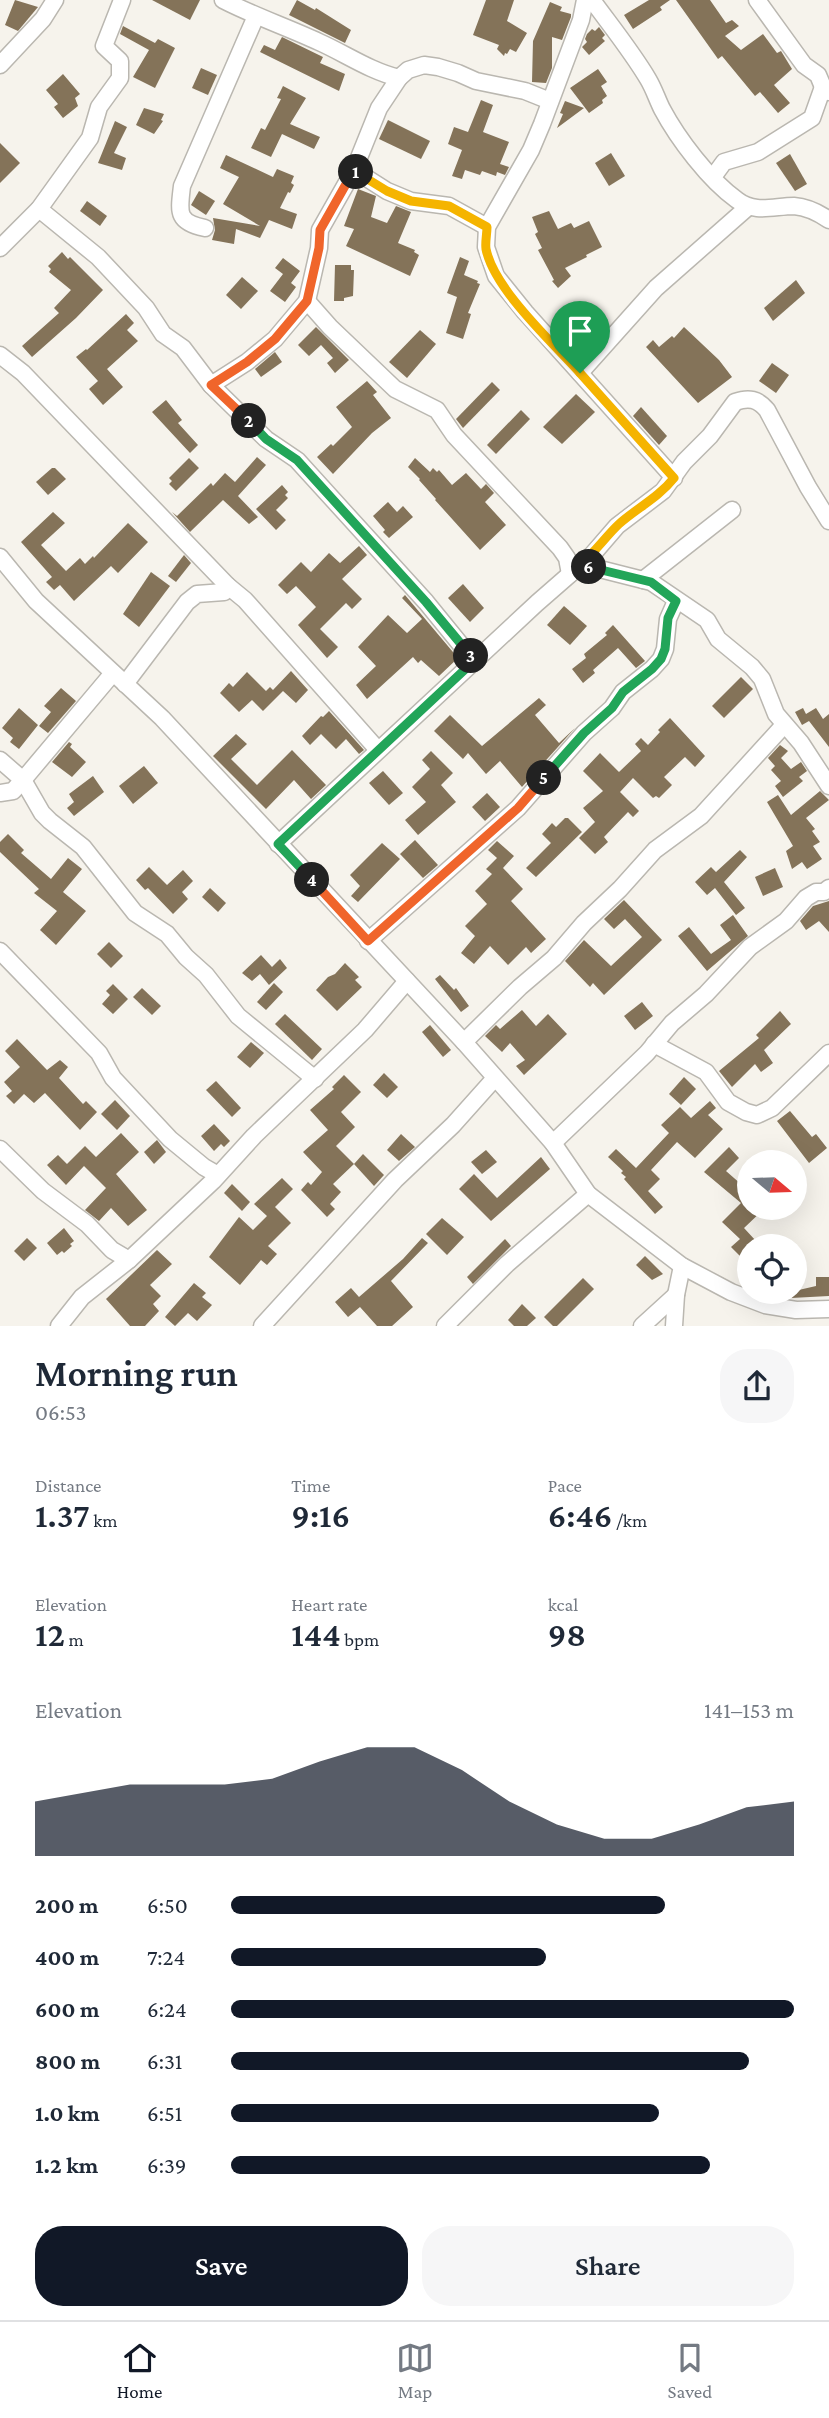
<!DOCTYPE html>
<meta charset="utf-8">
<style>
:root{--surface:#fff;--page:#f6f6f7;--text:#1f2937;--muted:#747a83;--line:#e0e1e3;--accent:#111827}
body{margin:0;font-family:"Crimson Pro",serif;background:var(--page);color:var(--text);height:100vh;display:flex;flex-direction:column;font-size:26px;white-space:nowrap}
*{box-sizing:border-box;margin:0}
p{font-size:23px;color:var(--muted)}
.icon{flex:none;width:38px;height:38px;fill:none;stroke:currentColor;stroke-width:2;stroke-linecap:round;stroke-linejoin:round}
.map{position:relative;height:1326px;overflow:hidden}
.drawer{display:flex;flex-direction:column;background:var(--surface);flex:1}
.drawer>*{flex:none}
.needle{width:46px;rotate:109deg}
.buttons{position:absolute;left:737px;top:1150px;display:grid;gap:14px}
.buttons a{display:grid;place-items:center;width:70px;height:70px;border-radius:50%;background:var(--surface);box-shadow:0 7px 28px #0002;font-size:35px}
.pin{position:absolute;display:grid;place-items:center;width:60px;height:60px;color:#fff;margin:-72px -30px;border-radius:50% 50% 50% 0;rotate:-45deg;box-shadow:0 0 7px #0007}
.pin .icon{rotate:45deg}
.km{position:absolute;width:35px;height:35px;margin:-18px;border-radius:50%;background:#222;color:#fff;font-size:19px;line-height:35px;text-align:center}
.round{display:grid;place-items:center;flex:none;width:74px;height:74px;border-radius:28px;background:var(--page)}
.summary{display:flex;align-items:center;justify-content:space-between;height:119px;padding:0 35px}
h1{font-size:38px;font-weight:600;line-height:52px}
.metrics{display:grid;grid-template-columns:repeat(3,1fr);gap:10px;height:119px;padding:7px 35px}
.metrics div{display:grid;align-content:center}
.metrics b{font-size:35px;font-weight:600}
.metrics small{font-size:19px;font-weight:400}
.metrics p{font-size:19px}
.chart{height:196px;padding:14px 35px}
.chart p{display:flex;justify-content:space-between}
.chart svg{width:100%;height:126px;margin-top:7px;fill:var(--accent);opacity:.7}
.action{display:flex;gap:14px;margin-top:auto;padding:14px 35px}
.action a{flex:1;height:80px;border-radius:28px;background:var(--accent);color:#fff;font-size:28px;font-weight:600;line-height:80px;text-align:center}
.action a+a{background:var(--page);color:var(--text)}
ul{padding:0 35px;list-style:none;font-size:23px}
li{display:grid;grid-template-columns:112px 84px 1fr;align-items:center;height:52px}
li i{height:18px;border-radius:9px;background:var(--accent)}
.menu{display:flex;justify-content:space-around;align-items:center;height:98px;border-top:2px solid var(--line);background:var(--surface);font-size:19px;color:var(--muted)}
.menu a{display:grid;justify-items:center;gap:4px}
.menu .current{color:var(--accent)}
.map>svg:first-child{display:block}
</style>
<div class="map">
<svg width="829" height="1326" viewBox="0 0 829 1326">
<rect width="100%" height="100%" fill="#f6f3ec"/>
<g fill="#847359">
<path d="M15,0L38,7L18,31L5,25Z"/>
<path d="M152,0H200L190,20Z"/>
<path d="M297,0L315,10L316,8L351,30L345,43L289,15Z"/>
<path d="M486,0H514L507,21L527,33L516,52L510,49L507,54L505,53L504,56L497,49L499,45L473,35Z"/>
<path d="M649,0H670L660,7L662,10L633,29L624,15Z"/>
<path d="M676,0H710L726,23L732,20L739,26L725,36L741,50L763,34L777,53L781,51L792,69L774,85L790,103L778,113L760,92L755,96L722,56L718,59Z"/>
<path d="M550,2L562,7L560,11L571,14V17L562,40L552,37V68L546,83L532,82L533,41Z"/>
<path d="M123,26L155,43L158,39L175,48L155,88L133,77L149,50L120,34Z"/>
<path d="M599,27L605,35L602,38L605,41L589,55L582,47L587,42L585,39L587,34L592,29L595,31Z"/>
<path d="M282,37L323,57L320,63L345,74L339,91L260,52L264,45L275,50Z"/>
<path d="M201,68L217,75L208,95L192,88Z"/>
<path d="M598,69L607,82L601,86L607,96L602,100L603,103L589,113L570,88Z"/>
<path d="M63,74L80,94L75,98L78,106L63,118L54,107L58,104L46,90Z"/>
<path d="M283,86L306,98L290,124L320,137L314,149L282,134L271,157L251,148L261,128L265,130L281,99L277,98Z"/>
<path d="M481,100L493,105L483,132L509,142L500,164L509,167L505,175L497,172L496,176L482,171L480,175L465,170L462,179L452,176L462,150L448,144L454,127L468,132Z"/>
<path d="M565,101L584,108L557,128L563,114L560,113Z"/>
<path d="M144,108L164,114L161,120L163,121L154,134L136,125Z"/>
<path d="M388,120L430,141L421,159L379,139Z"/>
<path d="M115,121L127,127L114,153L126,158L122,170L98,163Z"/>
<path d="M0,143L20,163L0,183Z"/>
<path d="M611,153L625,176L609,186L595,163Z"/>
<path d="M790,154L807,184L795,191L776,163Z"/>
<path d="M226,155L273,177L277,169L294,176L291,183L294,185L290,193L288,192L280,208L297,214L292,229L269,220L260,238L236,229L234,244L212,240L215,230L213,218L260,226L223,204L239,177L220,168Z"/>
<path d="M358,189L376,196L371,217L387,223L396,206L411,212L398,243L415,250L414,252L419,255L410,276L346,246L354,229L344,226Z"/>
<path d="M199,191L215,201L206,215L191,205Z"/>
<path d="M87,201L107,216L100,226L80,211Z"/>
<path d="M549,211L558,229L571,223L574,228L589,221L602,247L586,255L587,257L565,268L571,276L558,288L552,281L554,280L538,250L542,248L535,234L538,232L532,217Z"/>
<path d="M62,252L68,259L70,257L103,290L76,318L32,357L22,346L59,313L54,308L71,290L49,272L51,269L48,266Z"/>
<path d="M460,257L469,261L464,275L478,281L477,283L480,284L468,313L471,314L463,339L446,333L457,297L447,293Z"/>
<path d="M283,258L300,271L291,283L296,287L285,302L270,291L283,274L275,268Z"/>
<path d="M335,265H351V270H354L353,296L344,298V301H334Z"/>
<path d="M242,277L258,291L241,309L226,295Z"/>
<path d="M796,280L805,293L773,321L764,308Z"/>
<path d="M126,314L134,323L127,330L138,341L107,369L123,387L103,405L89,389L98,381L76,357L86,349L87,350Z"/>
<path d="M316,327L349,360L335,373L327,363L333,358L321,345L309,356L298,345Z"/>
<path d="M684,327L719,360L732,377L698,403L646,347L653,340L659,347L672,336L674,338Z"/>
<path d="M420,330L436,344L407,378L389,362Z"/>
<path d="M275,352L282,362L261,377L255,369Z"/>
<path d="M772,363L789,375L776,393L759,381Z"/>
<path d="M367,381L377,392L373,395L391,418L372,433L333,474L317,457L331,444L333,446L352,427L336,407Z"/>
<path d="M492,382L500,390L463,428L456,419Z"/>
<path d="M576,394L595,412L562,444L543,427Z"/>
<path d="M166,400L182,420L178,423L198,445L190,453L152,412Z"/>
<path d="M641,407L667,436L659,445L633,416Z"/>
<path d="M521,410L530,419L496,454L487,445Z"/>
<path d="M257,457L266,465L238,496L258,517L249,524L223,500L190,532L172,512L177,516L211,483L213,486L225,473L235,482Z"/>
<path d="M189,458L199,468L176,491L169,484L172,481L169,478Z"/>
<path d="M415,458L430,472L433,468L437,472L439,470L452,485L466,473L481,489L486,484L494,493L485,502L506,525L480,550L435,500L436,499L419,480L420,479L408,467Z"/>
<path d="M52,468H55L66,479L48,495L36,482Z"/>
<path d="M282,485L288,492L285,495L288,498L276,510L286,520L276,530L256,509Z"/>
<path d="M388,502L397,512L403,506L413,517L389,538L383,532L385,530L373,516Z"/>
<path d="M53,512L65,523L41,545L66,571L80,558L85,564L93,556L94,558L128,523L148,542L118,573L111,566L74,601L60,585L54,590L46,582L52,577L21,542Z"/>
<path d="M359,546L367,555L342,579L362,599L352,609L346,603L320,629L338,647L327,658L298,625L316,607L296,586L287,594L278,585L301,562L311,572L329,553L340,563Z"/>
<path d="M184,555L191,563L176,582L168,576Z"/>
<path d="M151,572L170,586L139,627L123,614Z"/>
<path d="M463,584L484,608L470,622L448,598Z"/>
<path d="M405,595L458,658L439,676L421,660L418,663L413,657L367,699L356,685L376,666L358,647L388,615L407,633L422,619L402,598Z"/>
<path d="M564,606L587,626L570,645L547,625Z"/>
<path d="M613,625L645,661L636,668L618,648L593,670L595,673L583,683L572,669L586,658L584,654L607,635L605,633Z"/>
<path d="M291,671L308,690L296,703L283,691L263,711L252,700L239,712L220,693L229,683L233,687L247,672L266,691L270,687L273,690Z"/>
<path d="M741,677L753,689L724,718L712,706Z"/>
<path d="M61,688L76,701L48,733L39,726L51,712L44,706Z"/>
<path d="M539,698L546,705L535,715L559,743L575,728L522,787L500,761L486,774L468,753L463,759L434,731L450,715L482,746Z"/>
<path d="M19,708L38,725L19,749L10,742L13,738L2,728Z"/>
<path d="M803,708L806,714L816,708L823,719L829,714V747L809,721L802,725L795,712Z"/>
<path d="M329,711L364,750L359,754L346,739L336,749L321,734L310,745L302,736L321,716L323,717Z"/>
<path d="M670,718L705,756L695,767L685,757L664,777L672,785L659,798L656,796L653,798L633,778L620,792L639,811L633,817L628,812L604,837L608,842L595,854L579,838L595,822L583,808L603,791L583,771L600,753L619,772L641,751L635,744L641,738L648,745L660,732L658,730Z"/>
<path d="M236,734L247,744L231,759L257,785L292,750L326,785L311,799L294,780L266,809L213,756Z"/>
<path d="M69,742L72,744L70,747L86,762L72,777L52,762Z"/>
<path d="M780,745L788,751L781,758L791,769L801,762L807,771L799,777L803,781L783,797L775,786L781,781L771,770L775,766L768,758Z"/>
<path d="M431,751L453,773L441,785L456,802L418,835L405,820L426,802L412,787L430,769L422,760Z"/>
<path d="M144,766L158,783L133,804L119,786Z"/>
<path d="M383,771L403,793L389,805L369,783Z"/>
<path d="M93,776L104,792L74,816L67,808L74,802L69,794Z"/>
<path d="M820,791L829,800L806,818L815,829L812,831L820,842L813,846L822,859L807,869L802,862L792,869L786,851L793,846L767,802L778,795L791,815Z"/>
<path d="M487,793L500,807L485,821L472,807Z"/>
<path d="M565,818H568L582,832L536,877L526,868L551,843L542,834L552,823L556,827Z"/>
<path d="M8,834L24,850L21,853L51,879L68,858L82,869L63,892L86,911L56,945L40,930L57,911L34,893L39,889L0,852V842Z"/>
<path d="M415,840L438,865L423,878L400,854Z"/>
<path d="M497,841L514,856L503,868L523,889L511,901L546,939L531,953L526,947L508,965L490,946L474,964L461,953L475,936L465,926L487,904L475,891L492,874L486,869L497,858L488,850Z"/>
<path d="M382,843L400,859L358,902L351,896L360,886L350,875Z"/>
<path d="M740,850L747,857L724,882L745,908L736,915L715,888L707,895L695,882L711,867L716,872Z"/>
<path d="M149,867L167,885L183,870L193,881L182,892L188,899L173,914L148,888L145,890L136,880Z"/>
<path d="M775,868L783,887L763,896L755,877Z"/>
<path d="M210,888L226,903L218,912L202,897Z"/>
<path d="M624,900L662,940L604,995L593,983L590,987L565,961L584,940L611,966L642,937L625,919L614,929L604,919Z"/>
<path d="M829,901V932L819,921L806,930L800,921L813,906Z"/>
<path d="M733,915L748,936L707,971L678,936L689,927L711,954L731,940L720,925Z"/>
<path d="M109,942L123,956L111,968L97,954Z"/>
<path d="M261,955L272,967L280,959L287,968L269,985L260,974L252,981L242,973Z"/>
<path d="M345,963L359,977L355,980L362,987L337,1011L316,990L328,977L335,974Z"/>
<path d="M440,975L454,990L456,988L469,1006L461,1012L435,979Z"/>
<path d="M274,983L283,992L266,1010L257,1002Z"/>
<path d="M113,984L128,999L113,1014L102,1004L110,995L106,991Z"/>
<path d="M142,988L161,1006L152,1015L133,997Z"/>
<path d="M642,1002L653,1016L635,1030L624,1016Z"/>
<path d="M522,1010L536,1026L548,1014L567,1034L524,1075L516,1066L525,1060L510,1043L502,1052L485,1036L496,1025L500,1029Z"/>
<path d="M780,1011L791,1024L764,1050L773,1063L761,1072L755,1064L732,1087L719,1071L759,1038L756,1035Z"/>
<path d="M285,1014L322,1049L312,1060L275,1024Z"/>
<path d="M430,1025L451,1050L443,1057L422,1032Z"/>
<path d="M17,1039L47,1070L60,1060L68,1067L59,1078L83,1104L86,1101L97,1112L80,1130L45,1093L34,1103L24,1094L14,1104L6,1096L12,1091L4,1082L20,1067L5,1051Z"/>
<path d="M251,1042L264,1053L250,1068L237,1057Z"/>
<path d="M384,1073L398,1087L387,1098L373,1085Z"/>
<path d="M344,1075L361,1092L341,1112L355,1127L336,1146L354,1164L333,1184L341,1192L330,1204L335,1209L327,1217L301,1190L308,1182L311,1185L322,1172L303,1152L328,1130L310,1110L334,1089L332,1087Z"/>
<path d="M684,1077L696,1089L681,1105L669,1094Z"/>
<path d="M216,1081L241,1108L232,1117L206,1090Z"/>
<path d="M115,1100L130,1116L117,1130L101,1114Z"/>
<path d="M710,1101L716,1108L708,1115L723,1129L695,1158L677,1142L651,1170L660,1179L648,1191L663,1207L655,1214L624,1179L626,1177L621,1173L623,1171L608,1157L616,1149L636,1168L669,1133L661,1125L680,1107L691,1118Z"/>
<path d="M790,1111L812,1137L816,1134L827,1148L809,1163L777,1121Z"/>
<path d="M214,1124L230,1141L224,1147L221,1144L214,1151L201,1136Z"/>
<path d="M121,1133L139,1152L116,1174L147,1210L128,1226L111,1208L99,1221L85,1210L106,1188L84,1166L66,1185L47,1165L58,1155L67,1164L85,1146L96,1157Z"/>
<path d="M401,1134L415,1147L399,1161L387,1150Z"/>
<path d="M157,1140L166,1152L154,1164L144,1152Z"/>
<path d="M729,1147L739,1158L726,1171L742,1185L749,1175V1208H765L744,1228L756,1241L740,1256L731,1247L740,1239L722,1222L741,1203L704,1172Z"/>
<path d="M486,1150L497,1162L482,1174L471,1162Z"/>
<path d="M363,1154L384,1175L374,1186L354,1164Z"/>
<path d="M541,1157L550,1169L491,1221L459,1189L474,1174L497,1198Z"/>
<path d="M282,1178L293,1189L275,1207L291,1223L268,1246L277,1254L267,1265L261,1260L240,1285L209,1257L239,1217L253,1230L267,1216L254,1204Z"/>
<path d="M232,1184L250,1202L242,1211L224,1193Z"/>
<path d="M442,1218L464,1237L447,1255L426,1234Z"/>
<path d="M64,1228L74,1241L70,1244L72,1246L64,1253L62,1251L57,1255L47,1243Z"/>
<path d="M27,1238L37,1248L24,1261L14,1251Z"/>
<path d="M422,1238L428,1243L391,1281L413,1307L392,1326H377L360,1307L348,1317L335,1302L351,1288L359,1297L403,1259Z"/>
<path d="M505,1239L511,1246L473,1284L467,1277Z"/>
<path d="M157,1250L172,1264L150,1285L161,1296L153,1304L159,1311L145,1326H130L106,1299Z"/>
<path d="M645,1256L663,1274L652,1280L636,1265Z"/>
<path d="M816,1277H829V1296L791,1298L790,1292L816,1286Z"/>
<path d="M583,1278L594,1289L557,1326H553L544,1317Z"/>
<path d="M194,1283L206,1293L202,1297L212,1305L197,1321L188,1313L175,1326L165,1317Z"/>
<path d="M522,1304L536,1318L527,1326H514L508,1320Z"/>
</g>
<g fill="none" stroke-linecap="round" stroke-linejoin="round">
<g stroke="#bab7b0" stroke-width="19">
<g id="minor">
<path d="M223,0C254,16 287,27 319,42C346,54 370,71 399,78L408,70L424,65L438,67L458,73L476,81L525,91L550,101"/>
<path d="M585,0L581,20L542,124L531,150L487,227L486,247L496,276L525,312L674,478"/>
<path d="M592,0C611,26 632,52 648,79C654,89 657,99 662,109C678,139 709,180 737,200C755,214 774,206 794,206C807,207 819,213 829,220"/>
<path d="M757,0L804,65L818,75L823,87L829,92"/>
<path d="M0,65L43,19L55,0"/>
<path d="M354,170L379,108L399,78"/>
<path d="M713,177L724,162L758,152L812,118L823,87"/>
<path d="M39,209L98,257L146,308L163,334L183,348L211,385L266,439L297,460L426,602L474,661"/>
<path d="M205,228C176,222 179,212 182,186L256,16"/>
<path d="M0,248L39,209L90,138L99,107L120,78V61L104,46L122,0"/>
<path d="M307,301L330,327L395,389L437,410L454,435L560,548L567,558L570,574"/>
<path d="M0,355L23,373L228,586L245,600L378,750"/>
<path d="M580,373L656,288L748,207"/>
<path d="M211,385L247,362L275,339L307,301L319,248L320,230L354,170L387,191L411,201L449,206L487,227"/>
<path d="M0,557L36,601L162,718L464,1042L553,1143L588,1194L682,1266L731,1292L765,1305L796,1310L829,1309"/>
<path d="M580,564L651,582L707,620L718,639L752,667L762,679L776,714L801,743L829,786"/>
<path d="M643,580L732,510"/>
<path d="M125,684L187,602L197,594L224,592L228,586"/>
<path d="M0,760L23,780L42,813L50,821L83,847L135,913L167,934L186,957L206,975L238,1016L315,1079"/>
<path d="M0,793L13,791L23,780L113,673"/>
<path d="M278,844L537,603L592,555L617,526L663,491L684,462L710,436L735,402C749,397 758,399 767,410L808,487L829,521"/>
<path d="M368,941L518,808L584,733L612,708L623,692L652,669L661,659L665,649L668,619L676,601"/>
<path d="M0,951L99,1053L113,1078L170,1139L204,1167L218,1175"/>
<path d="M464,1042L520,987L554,958L584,923L620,889L655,850L701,816L784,725"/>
<path d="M654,1044L706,1072L728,1102L746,1112L757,1115L772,1108L829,1053"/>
<path d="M553,1143L647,1053L672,1023L706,994L750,947L786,921L806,898L816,892H824L829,888"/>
<path d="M0,1149L43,1191L87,1224L112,1250L129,1260"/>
<path d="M59,1326L82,1297L129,1260L213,1181L254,1136L365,1030L407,981"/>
<path d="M262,1326L395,1180L453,1125L495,1078"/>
<path d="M445,1326L507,1264L588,1194"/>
<path d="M642,1326L676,1295"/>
<path d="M674,1326L676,1295L682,1266"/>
</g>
</g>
<use href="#minor" stroke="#fff" stroke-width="16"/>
</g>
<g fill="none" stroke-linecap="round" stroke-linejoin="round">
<g stroke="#fff" stroke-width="14">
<path id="split-1" d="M356,172L387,191L411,201L449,206L487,227C487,234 485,242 486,249C494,289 552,342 580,373"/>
</g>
<g stroke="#fff" stroke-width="14">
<path id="split-2" d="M249,421L211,385L247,362L275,339L307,301L319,248L320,230L354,170L356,172"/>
</g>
<g stroke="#fff" stroke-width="14">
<path id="split-3" d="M249,421L266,439L297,460L426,602L471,656"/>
</g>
<g stroke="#fff" stroke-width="14">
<path id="split-4" d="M312,880L278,844L474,661L471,656"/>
</g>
<g stroke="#fff" stroke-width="14">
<path id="split-5" d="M312,880L368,941L518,808L544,778"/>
</g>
<g stroke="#fff" stroke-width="14">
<path id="split-6" d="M544,778L584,733L612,708L623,692L652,669L661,659L665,649L668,618L676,601L651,582L589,567"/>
</g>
<g stroke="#fff" stroke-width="14">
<path id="split-7" d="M580,373L674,478C658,498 637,508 619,524C605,537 595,553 580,564L589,567"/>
</g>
<use href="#split-1" stroke="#f5b400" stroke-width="9"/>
<use href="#split-2" stroke="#f0652b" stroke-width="9"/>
<use href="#split-3" stroke="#22a559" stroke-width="9"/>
<use href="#split-4" stroke="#22a559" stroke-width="9"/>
<use href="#split-5" stroke="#f0652b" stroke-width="9"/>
<use href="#split-6" stroke="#22a559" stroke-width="9"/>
<use href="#split-7" stroke="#f5b400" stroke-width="9"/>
</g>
</svg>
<div class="buttons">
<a><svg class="needle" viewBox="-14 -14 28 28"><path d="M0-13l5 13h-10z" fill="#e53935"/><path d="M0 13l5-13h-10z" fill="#747a83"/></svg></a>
<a><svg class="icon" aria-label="locate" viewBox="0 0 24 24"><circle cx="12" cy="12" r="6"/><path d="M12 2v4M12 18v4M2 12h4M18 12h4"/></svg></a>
</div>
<div class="pin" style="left:580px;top:373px;background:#1e9e55"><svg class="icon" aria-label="arrive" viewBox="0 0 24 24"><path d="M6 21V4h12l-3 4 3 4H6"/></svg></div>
<b class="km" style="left:356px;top:172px">1</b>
<b class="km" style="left:249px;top:421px">2</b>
<b class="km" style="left:471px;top:656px">3</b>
<b class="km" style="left:312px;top:880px">4</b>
<b class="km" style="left:544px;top:778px">5</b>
<b class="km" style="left:589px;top:567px">6</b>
</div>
<section class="drawer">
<div class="summary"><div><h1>Morning run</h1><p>06:53</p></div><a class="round"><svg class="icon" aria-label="share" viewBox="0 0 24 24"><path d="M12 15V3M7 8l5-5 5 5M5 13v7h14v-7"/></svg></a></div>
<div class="metrics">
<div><p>Distance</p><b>1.37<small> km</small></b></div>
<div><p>Time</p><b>9:16</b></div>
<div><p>Pace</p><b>6:46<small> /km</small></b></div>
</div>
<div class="metrics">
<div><p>Elevation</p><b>12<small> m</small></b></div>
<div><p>Heart rate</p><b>144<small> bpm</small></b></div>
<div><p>kcal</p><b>98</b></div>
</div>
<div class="chart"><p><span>Elevation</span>141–153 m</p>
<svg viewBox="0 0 160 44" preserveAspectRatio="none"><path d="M0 44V25L10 22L20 19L30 19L40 19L50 17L60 11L70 6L80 6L90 14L100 25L110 33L120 38L130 38L140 33L150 27L160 25V44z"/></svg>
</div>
<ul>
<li><b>200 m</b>6:50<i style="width:77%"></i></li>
<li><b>400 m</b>7:24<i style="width:56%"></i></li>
<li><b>600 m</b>6:24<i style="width:100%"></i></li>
<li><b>800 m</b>6:31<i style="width:92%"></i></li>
<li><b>1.0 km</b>6:51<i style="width:76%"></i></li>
<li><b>1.2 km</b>6:39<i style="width:85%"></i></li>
</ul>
<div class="action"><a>Save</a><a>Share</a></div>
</section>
<nav class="menu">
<a class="current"><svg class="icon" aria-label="home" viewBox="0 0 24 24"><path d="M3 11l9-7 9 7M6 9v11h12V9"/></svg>Home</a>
<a><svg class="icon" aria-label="map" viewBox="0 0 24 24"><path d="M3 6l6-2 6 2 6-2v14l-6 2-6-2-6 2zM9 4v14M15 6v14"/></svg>Map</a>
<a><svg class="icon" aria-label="saved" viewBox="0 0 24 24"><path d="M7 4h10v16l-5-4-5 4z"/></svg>Saved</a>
</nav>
